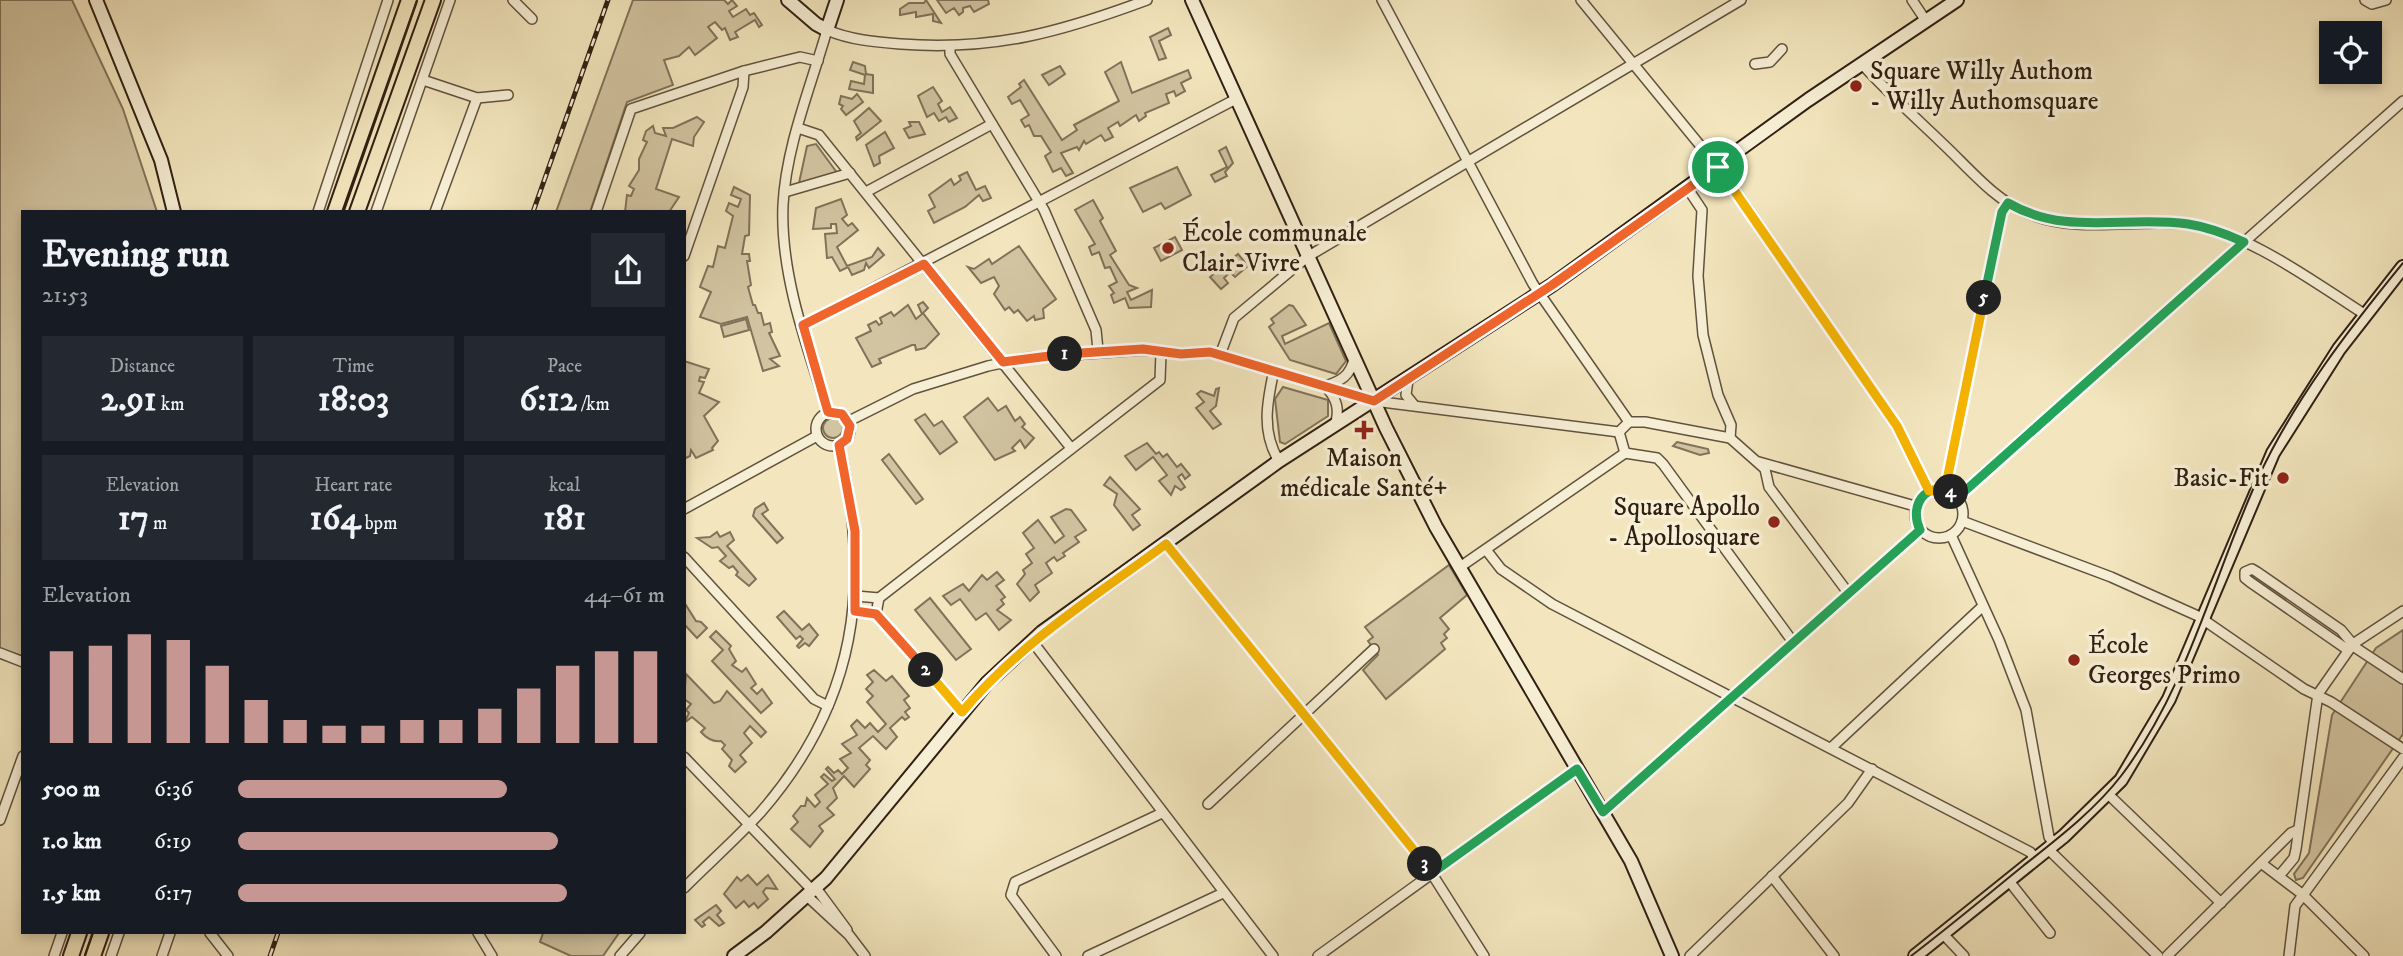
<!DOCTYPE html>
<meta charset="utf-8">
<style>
:root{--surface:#171b24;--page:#242831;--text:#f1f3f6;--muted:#9ea1a6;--accent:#c59692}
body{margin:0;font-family:"IM FELL DW Pica",serif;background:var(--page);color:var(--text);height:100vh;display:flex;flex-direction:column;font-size:26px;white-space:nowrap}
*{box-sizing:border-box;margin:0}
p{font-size:23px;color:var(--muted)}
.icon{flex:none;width:38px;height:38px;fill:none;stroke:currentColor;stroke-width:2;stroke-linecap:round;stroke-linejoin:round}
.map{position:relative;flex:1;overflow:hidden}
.side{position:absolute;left:21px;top:210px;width:665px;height:724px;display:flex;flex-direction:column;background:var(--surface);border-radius:0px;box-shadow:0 4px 10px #0003}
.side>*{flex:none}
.buttons{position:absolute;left:2319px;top:21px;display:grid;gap:14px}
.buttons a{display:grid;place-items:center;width:63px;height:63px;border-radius:0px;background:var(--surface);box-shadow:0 4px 10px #0003;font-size:35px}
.pin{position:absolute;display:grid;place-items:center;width:60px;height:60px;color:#fff;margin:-30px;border:4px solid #fff;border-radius:50%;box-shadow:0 2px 7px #0007}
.km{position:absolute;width:35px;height:35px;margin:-18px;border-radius:50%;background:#222;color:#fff;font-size:19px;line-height:35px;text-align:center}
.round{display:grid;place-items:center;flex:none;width:74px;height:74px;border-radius:0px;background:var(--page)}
.overview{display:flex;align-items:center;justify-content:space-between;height:119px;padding:0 21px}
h1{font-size:38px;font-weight:700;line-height:52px}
.figures{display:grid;grid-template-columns:repeat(3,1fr);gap:10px;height:119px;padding:7px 21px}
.figures div{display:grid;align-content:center;border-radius:0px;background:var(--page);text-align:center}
.figures b{font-size:35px;font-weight:700}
.figures small{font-size:19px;font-weight:400}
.figures p{font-size:19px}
.chart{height:196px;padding:14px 21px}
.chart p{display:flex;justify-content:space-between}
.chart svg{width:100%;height:126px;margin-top:7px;stroke:var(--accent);stroke-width:6}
ul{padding:0 21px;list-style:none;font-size:23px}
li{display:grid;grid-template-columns:112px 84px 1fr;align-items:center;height:52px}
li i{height:18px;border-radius:9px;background:var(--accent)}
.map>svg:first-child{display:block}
</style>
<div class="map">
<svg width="2403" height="956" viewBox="0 0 2403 956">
<rect width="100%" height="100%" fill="#f3e6be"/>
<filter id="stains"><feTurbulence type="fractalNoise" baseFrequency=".00286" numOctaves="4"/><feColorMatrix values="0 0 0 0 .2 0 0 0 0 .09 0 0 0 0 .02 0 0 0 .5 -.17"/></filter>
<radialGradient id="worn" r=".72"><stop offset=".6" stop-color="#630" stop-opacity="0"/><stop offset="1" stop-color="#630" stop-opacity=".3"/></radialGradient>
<g fill="#d2c4a1" stroke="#81725a" stroke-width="2">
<path d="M0,0H72L123,109L157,212H23V656L0,649Z"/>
<path d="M633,0H724L728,4L732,0L737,6L729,11L733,17L746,9L750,15L754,13L762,25L759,27L755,20L735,32L738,37L730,40L725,28L722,30L715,22L708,27L717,38L695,55L689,47L679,56L664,60L673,85L627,102L590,212H556Z"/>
<path d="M926,0L941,23L933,21V14L916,17V12L900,15V9L909,3H924Z"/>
<path d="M937,0H988L989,4L974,12L970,6L963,8V12L959,15L954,8L946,13Z"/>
<path d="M1168,28L1171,35L1159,41L1166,58L1159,60L1150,37Z"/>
<path d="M853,62L865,66L866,74L873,75V93L849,89L851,81L864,84L865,75L850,70Z"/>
<path d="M1121,62L1132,93L1188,70L1191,78L1181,83L1185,91L1176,96L1174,91L1166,94L1169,103L1145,113L1146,116L1139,121L1136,115L1120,126L1118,122L1108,128L1113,137L1105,141L1101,135L1086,144L1084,141L1079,150L1077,147L1061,153L1073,173L1066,176L1061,168L1053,172L1045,156L1051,152L1041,136H1034L1029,125L1025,127L1021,120L1029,115L1020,100L1012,104L1008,97L1021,87L1019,84L1024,80L1062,140L1077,130L1074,125L1119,101L1105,72Z"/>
<path d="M1060,66L1065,74L1049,85L1042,75Z"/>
<path d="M933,87L942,101L938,104L942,112L950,107L957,118L949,122L946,117L939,121L934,113L927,117L918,96Z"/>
<path d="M857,94L863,102L846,115L841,109L843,106L839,104L841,96L852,99Z"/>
<path d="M869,108L881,121L857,140L856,137L861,133L854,121Z"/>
<path d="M697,117L704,122L694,137L693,146L672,139L656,189L679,197L669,212H625L627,195L631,196L634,189L629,186L639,170V159L647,142L643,140L646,131L653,126L655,133L666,136L663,128H673Z"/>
<path d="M909,122H919L925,134L909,138L904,129L911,126Z"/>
<path d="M885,132L894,148L879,156L880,163L874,166L866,145Z"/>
<path d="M816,144L838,174L799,183L807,146Z"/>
<path d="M1226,147L1233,163L1225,172L1227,176L1215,182L1211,175L1227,167L1219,151Z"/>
<path d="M1177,167L1191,195L1165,209L1161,203L1143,212L1130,188Z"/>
<path d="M967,172L976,190L985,186L991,198L983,201L979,195L965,207L934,223L928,211L935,207L929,195L951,179L954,185L961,180L959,176Z"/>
<path d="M734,187L750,195L749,235L745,236L742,254H749L750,261H747L751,285L748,287L753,305H755L758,313H761L764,325L770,323L772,332L769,333L780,356L770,359L779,366L763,371L747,317L721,324L700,317L711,292L700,287L708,266L713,267L718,246L725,248L733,216L726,211L729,203L738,207L741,199L731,195Z"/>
<path d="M841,199L847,215L842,219L848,226L852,223L858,230L837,247L847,266L872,257L878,248L884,255L869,268L866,263L864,270L852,275L848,267L840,271L832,257L827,258L825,234L837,233L836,224H831V228L813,229L816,208Z"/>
<path d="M1093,200L1103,218L1100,221L1116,251L1110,255L1129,285L1137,288L1127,292L1131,300L1152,290L1151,307L1129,308L1125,298L1114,303L1111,295L1114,293L1109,286L1117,282L1110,267L1105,268L1099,252L1092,255L1089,247L1095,244L1075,210Z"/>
<path d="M1175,237L1182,250L1161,261L1154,248Z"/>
<path d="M1019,246L1056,299L1043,309L1044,318L1035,320L1034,316L1027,321L1018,310L1014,313L1009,307L1005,310L994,294L999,286L994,277L981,283L968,267L974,269L989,259L992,264Z"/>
<path d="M1238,254L1248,266L1235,277L1230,272L1224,278L1228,283L1221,289L1210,277Z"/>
<path d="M923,302L928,308L923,313L939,334L925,348L916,350L915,345H912L879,359L881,363L872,367L856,338L871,331L868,325L876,321L879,325L882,323L880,318L891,312L894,316L908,305L916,319L922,314L918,305Z"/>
<path d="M1289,305L1293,306L1306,325L1282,336L1285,344L1329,323L1346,361L1336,374L1290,360L1269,327L1274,323L1271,319Z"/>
<path d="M746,319L749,330L724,337L721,326Z"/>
<path d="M684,361L709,369L705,378L700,377L699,381L704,382L699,393L719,402L704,416L718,441L712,448L713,450L696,458L691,450L690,456L686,458L684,455Z"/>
<path d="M1283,387L1328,400V416L1285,444L1280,442L1275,399Z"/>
<path d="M1219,388L1216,406L1210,411L1221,424L1213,429L1196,408L1204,402L1197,394L1201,391L1214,396L1216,389Z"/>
<path d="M988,398L998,411L1006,406L1015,421L1020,417L1025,424L1022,427L1034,438L1025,448L1020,440L1012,448L1015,451L995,460L964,417Z"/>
<path d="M925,414L934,426L942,421L957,442L940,454L915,420Z"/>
<circle cx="833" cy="428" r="10"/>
<path d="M1677,442L1708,449L1709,453L1700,455L1673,446Z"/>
<path d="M1147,443L1156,454L1159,452L1163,457L1167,454L1177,467L1181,464L1190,475L1185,479L1182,474L1178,477L1185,487L1181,490L1175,486L1171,495L1159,481L1167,475L1153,457L1136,470L1125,456Z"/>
<path d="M889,454L923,499L916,504L882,460Z"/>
<path d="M1110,477L1140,509L1132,515L1140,525L1133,530L1114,505L1117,494L1104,485Z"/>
<path d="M764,503L768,510L762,514L783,538L777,543L753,516L755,509Z"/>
<path d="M1066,509L1071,510L1086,530L1075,537L1079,542L1063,553L1065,556L1057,561L1054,557L1046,563L1052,573L1035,585L1039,592L1030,601L1017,584L1025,574L1023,570L1032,563L1026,554L1034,548L1023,533L1038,520L1055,543L1064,536L1051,517Z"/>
<path d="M717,532L720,537L730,532L734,540L727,546L756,579L749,586L736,575L738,572L733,566L729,568L720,561L726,556L718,547L712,548L697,538L710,537Z"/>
<path d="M1449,565L1467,595L1440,618L1449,629L1444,634L1447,638L1441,643L1445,649L1386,699L1363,670L1378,655L1368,641L1373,637L1365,627Z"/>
<path d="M997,572L1004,580L996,586L1005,597L1001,600L1004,604L997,610L1011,620L999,630L986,613L976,620L960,599L951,605L943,596L963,584L969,591L982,575L987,580Z"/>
<path d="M930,598L971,649L956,660L915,610Z"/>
<path d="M684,602L696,621L701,622L707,628L697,638L684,624Z"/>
<path d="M784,611L802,630L809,624L818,635L809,646L805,643L799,648L797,646L803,639L800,636L796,639L777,617Z"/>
<path d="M2403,630V734L2303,878L2296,880L2294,874L2309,853L2332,715L2376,648Z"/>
<path d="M716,631L731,646L729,649L736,661L732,665L742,672L746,668L756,684L751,688L757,694L762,689L772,703L761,713L712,661L723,650L710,637Z"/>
<path d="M874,670L886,681L892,676L909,696L904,700L910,708L905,712L909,717L905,720L902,717L890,728L897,737L886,749L873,736L859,748L870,760L866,765L870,769L854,787L844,776L833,788L837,798L827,808L834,815L819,826L823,831L810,847L791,829L798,822L793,816L801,806H805L807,798L815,807L820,802L815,795L828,784L821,777L824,774L832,781L835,779L826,769L828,767L834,773L838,770L842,774L848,768L840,759L851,753L842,744L857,735L851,726L857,720L865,728L870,723L878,732L886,724L867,702L873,696L866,689L873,682L867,675Z"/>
<path d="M686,674L714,703L720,701L727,691L766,732L761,737L750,726L744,733L752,743L740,755L746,762L735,772L729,766L732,760L722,749L725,745L721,741C714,742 708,740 701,732L705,728L692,717L684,723L689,713L686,710L691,704L684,699Z"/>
<path d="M748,875L757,885L768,875L777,889L766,888L763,892L768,899L758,908L754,903L749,907L744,901L736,908L724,894L737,877L741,881Z"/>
<path d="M716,905L721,911L717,915L724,923L719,926L709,917L703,922L705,925L702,927L695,920Z"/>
<path d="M543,933H619L603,956H571L540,942Z"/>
</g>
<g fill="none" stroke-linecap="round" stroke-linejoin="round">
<g stroke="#61523e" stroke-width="12">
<g id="street">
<path d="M513,0L532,19"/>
<path d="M1382,0L1533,284L1629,422"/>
<path d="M1581,0L1726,177L1897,427L1929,491"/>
<path d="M1912,0L1926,21"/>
<path d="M2365,0L2372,4L2386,0"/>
<path d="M950,46V54L1044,210L1096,330L1098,350"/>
<path d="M1755,64L1770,62L1782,49"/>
<path d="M1862,64C1887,92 1914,116 1941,142C1967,166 1994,200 2027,213C2076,234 2133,219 2185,224C2243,229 2314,282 2364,314"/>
<path d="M423,80L477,98L508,95"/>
<path d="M798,128L819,135L1071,448"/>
<path d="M1688,189L1702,210L1698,276L1703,335L1718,395L1731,425L1730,438"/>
<path d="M785,192L850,173"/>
<path d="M866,192L992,124"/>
<path d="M318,212L388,0"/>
<path d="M376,212L450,0"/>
<path d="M435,212L477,98"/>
<path d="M596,212L631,109L744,71L800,57L818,61"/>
<path d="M684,256L743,87L744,71"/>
<path d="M803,325L1236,99"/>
<path d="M1220,355L1234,318L1307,257L1741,0"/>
<path d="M1274,370C1267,402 1261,432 1279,461"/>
<path d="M1408,380L1406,395L1414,405"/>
<path d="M1325,386C1341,381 1350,376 1354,359"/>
<path d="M1326,387C1337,399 1340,410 1335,425"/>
<circle cx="833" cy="429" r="17"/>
<path d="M828,412C807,347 780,274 783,205C786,146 811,86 827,30C850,40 876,42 901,44C994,51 1061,32 1147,0"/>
<path d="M849,421L913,389L988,366L1026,358L1143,350L1181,354L1210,352L1374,401L1619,432"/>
<path d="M1619,432L1629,422H1645L1730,438L1765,469L1769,487L1849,594"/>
<path d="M1619,432L1625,453L1657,458L1663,464L1793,642"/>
<path d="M1759,462L1915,506"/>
<circle cx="1939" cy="514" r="24"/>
<path d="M1945,490L2002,212L2008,203"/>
<path d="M1957,497L2403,101"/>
<path d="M684,509L817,436"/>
<path d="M1962,521L2111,577L2198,616L2304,689L2331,702L2403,749"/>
<path d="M1951,535L1999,640L2026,710L2049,837L2054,844"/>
<path d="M1166,544L1427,866L1484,956"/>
<path d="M1487,551L1501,569L1552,604L2030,852L2036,859"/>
<path d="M684,557L814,699L828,706"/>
<path d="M1460,567L1625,453"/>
<path d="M856,596L879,598"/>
<path d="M855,611L876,614L962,712"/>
<path d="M876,614L879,598L1160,380L1161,353"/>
<path d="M1032,641L1273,956"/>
<path d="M2348,650L2250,582L2245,578V572L2252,569L2257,572L2341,630L2356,648L2403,679"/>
<path d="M0,653L23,662"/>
<path d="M1831,748L1983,606"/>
<path d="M684,757L813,891"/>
<path d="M2108,794L2221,903"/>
<path d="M1208,804L1374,649"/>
<path d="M1603,812L1920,530"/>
<path d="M0,820L23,756"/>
<path d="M2048,849L2158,956"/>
<path d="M2261,863L2302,894L2364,956"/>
<path d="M1772,876L1834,956"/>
<path d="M2279,876L2294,858L2296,849L2318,694L2353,644L2403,611"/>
<path d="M2009,881L2050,933"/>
<path d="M684,888C709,863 736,839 760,813C857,702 872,585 839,445"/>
<path d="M816,888L847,930"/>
<path d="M807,896L849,935L865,956"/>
<path d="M210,933L228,956"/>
<path d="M478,933L492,956"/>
<path d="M1943,934L1964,956"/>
<path d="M54,956L62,933"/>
<path d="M111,956L119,933"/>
<path d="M162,956L170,933"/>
<path d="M620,956L640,933"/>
<path d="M1056,956L1011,895L1015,882L1162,813"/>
<path d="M1088,956L1223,893"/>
<path d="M1318,956L1577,769"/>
<path d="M1690,956L1848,803L1872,769"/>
<path d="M2167,956L2291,833L2298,830"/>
<path d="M2289,956L2295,906L2403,758"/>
</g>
</g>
<g stroke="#302013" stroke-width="16">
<g id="secondary">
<path d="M96,0L161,160L174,212"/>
<path d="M788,0L816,24L827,30L837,0"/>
<path d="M1192,0L1386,428L1436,527L1631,861L1672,956"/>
<path d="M734,956L766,932L826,878L987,683L1042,632L1279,461L1552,285L1808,100L1957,0"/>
<path d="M1915,956L2064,836L2121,780L2169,699L2273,453L2339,349L2403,267"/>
</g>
</g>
<g stroke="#302013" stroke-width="18">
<g id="primary">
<path d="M335,212L409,0"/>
<path d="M357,212L433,0"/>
<path d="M71,956L79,933"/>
<path d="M93,956L101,933"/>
</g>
</g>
<use href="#street" stroke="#f7efd5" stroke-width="9"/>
<use href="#secondary" stroke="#f7efd5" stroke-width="12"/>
<use href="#primary" stroke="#f3e6be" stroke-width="14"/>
<g stroke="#302013" stroke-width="2">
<path d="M342,212L417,0"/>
<path d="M85,956L93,933"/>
<path d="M1911,956C1949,927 1986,896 2023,866C2057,839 2094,811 2121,776C2188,688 2213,577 2258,478C2294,400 2349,329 2403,263"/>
</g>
<g stroke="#302013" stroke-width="5">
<g id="rail">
<path d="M533,212L608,0"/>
<path d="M270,956L278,933"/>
</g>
</g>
<use href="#rail" stroke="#f7efd5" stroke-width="2.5" stroke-dasharray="8" stroke-linecap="butt"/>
</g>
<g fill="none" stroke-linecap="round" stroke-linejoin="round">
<g stroke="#fff" stroke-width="14">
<path id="split-1" d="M1065,354L1143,349L1181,354L1210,352L1374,401L1552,285L1718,167"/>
</g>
<g stroke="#fff" stroke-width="14">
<path id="split-2" d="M926,670L876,614L855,611V531L839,445L847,439L850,426L842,414L828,412L803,325L924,264L1003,362L1065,354"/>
</g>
<g stroke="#fff" stroke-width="14">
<path id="split-3" d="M926,670L962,712C1020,643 1094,597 1166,544L1425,864"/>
</g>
<g stroke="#fff" stroke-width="14">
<path id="split-4" d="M1425,864L1432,873L1577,769L1603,812L1920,530C1909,507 1924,481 1951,492"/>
</g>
<g stroke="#fff" stroke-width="14">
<path id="split-5" d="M1951,492L1957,497L1966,490L2244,242C2226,234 2208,227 2188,224C2125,215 2067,237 2008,203L2002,212L1984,298"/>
</g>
<g stroke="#fff" stroke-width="14">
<path id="split-6" d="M1718,167L1897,426L1929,491L1945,490L1984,298"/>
</g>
<use href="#split-1" stroke="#f0652b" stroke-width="9"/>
<use href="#split-2" stroke="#f0652b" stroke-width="9"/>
<use href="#split-3" stroke="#f5b400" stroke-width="9"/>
<use href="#split-4" stroke="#22a559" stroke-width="9"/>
<use href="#split-5" stroke="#22a559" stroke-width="9"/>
<use href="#split-6" stroke="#f5b400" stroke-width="9"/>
</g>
<g fill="#8f2418" stroke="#f7efd5" stroke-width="2.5">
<circle cx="1856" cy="86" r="7"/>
<circle cx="1168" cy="248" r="7"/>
<path d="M1360.5 419.5h7v7h7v7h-7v7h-7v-7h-7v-7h7z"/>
<circle cx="2283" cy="478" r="7"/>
<circle cx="1774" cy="522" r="7"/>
<circle cx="2074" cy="660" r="7"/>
</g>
<g text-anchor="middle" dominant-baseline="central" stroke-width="7" stroke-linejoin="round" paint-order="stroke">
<g font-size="26" fill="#302013" stroke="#f7efd5" text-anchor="start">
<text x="1870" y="71">Square Willy Authom<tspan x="1870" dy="30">- Willy Authomsquare</tspan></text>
<text x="1182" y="233">École communale<tspan x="1182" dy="30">Clair-Vivre</tspan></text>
<text x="1364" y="458" text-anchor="middle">Maison<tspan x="1364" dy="30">médicale Santé+</tspan></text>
<text x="2269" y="478" text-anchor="end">Basic-Fit</text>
<text x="1760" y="507" text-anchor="end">Square Apollo<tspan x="1760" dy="30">- Apollosquare</tspan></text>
<text x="2088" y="645">École<tspan x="2088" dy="30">Georges Primo</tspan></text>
</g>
</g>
<rect width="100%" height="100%" filter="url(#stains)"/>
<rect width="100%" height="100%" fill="url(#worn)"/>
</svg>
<div class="buttons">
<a><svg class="icon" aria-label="locate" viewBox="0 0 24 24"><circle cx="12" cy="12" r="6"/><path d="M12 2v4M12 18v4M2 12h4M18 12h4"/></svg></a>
</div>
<div class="pin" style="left:1718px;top:167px;background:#1e9e55"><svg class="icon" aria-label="arrive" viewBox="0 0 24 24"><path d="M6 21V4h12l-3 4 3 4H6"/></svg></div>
<b class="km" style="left:1065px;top:354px">1</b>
<b class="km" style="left:926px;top:670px">2</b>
<b class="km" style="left:1425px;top:864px">3</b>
<b class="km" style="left:1951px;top:492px">4</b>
<b class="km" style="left:1984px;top:298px">5</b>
<section class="side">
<div class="overview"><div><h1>Evening run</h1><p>21:53</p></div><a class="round"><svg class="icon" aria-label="share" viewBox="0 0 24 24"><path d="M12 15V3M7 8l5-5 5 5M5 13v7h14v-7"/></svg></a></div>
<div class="figures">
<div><p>Distance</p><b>2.91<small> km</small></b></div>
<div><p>Time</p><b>18:03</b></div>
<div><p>Pace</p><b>6:12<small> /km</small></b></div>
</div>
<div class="figures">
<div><p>Elevation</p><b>17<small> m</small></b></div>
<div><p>Heart rate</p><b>164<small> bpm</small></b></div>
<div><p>kcal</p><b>181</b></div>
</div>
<div class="chart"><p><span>Elevation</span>44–61 m</p>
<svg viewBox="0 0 160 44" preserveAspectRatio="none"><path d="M5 44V12M15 44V10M25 44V6M35 44V8M45 44V17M55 44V29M65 44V36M75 44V38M85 44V38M95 44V36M105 44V36M115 44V32M125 44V25M135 44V17M145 44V12M155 44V12"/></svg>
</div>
<ul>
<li><b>500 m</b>6:36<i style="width:63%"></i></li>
<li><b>1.0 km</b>6:19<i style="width:75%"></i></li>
<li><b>1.5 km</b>6:17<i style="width:77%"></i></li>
</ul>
</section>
</div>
